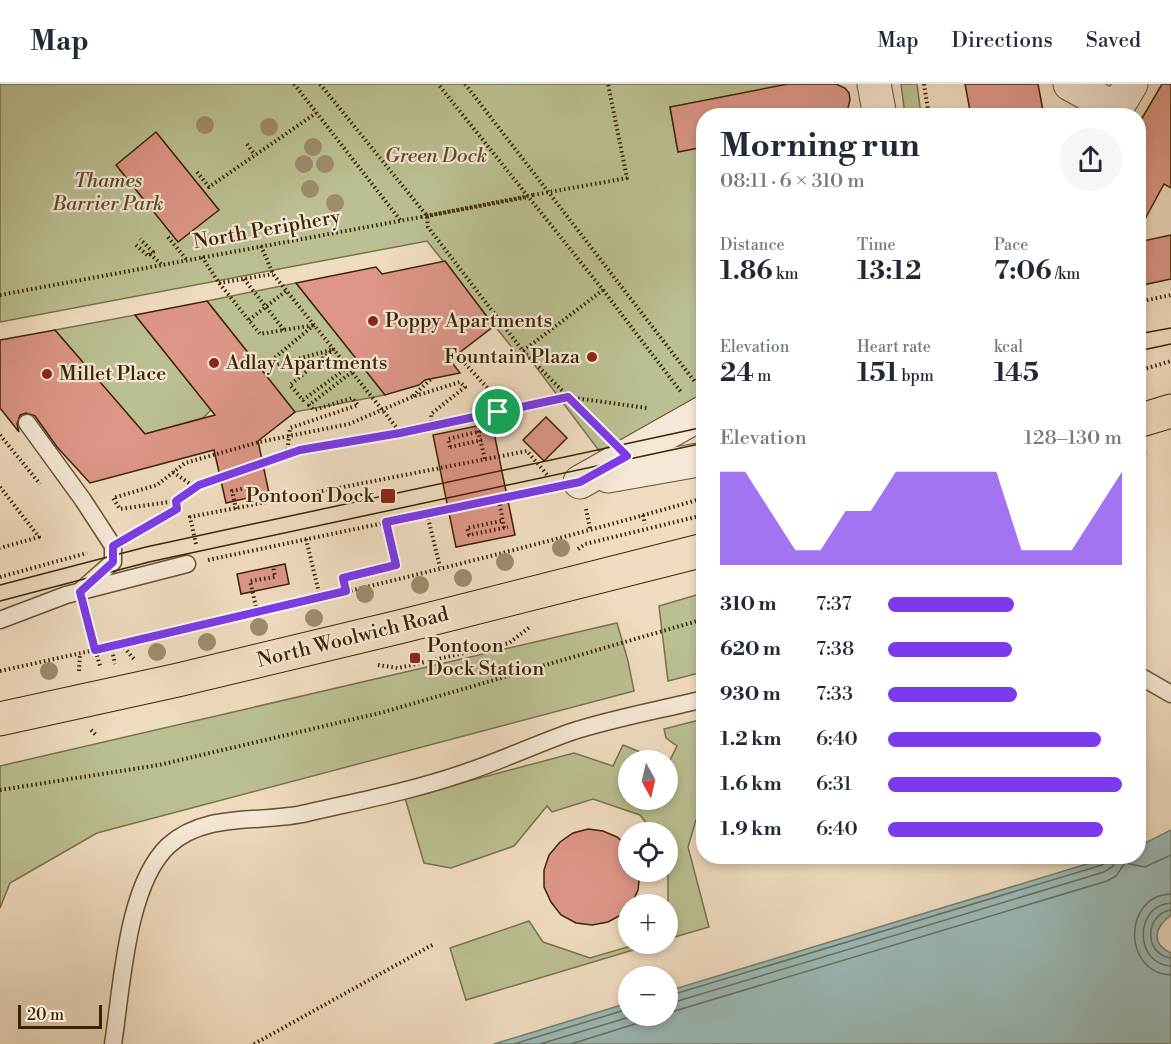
<!DOCTYPE html>
<meta charset="utf-8">
<style>
:root{--surface:#fff;--page:#f6f6f7;--text:#1f2937;--muted:#747a83;--line:#e0e1e3;--accent:#7c3aed}
body{margin:0;font-family:"Libre Bodoni",serif;background:var(--page);color:var(--text);height:100vh;display:flex;flex-direction:column;font-size:22px;white-space:nowrap}
*{box-sizing:border-box;margin:0}
p{font-size:20px;color:var(--muted)}
.icon{flex:none;width:33px;height:33px;fill:none;stroke:currentColor;stroke-width:2;stroke-linecap:round;stroke-linejoin:round}
.map{position:relative;flex:1;overflow:hidden}
.drawer{position:absolute;left:696px;top:24px;width:450px;height:756px;display:flex;flex-direction:column;background:var(--surface);border-radius:24px;box-shadow:0 3px 9px #0003}
.drawer>*{flex:none}
.needle{width:39px;rotate:172deg}
.buttons{position:absolute;left:618px;top:666px;display:grid;gap:12px}
.buttons a{display:grid;place-items:center;width:60px;height:60px;border-radius:50%;background:var(--surface);box-shadow:0 3px 9px #0003;font-size:30px}
.scale{position:absolute;left:18px;bottom:15px;width:84px;box-sizing:border-box;padding-left:6px;border:3px solid #3b2402;border-top:0;font-size:16px;line-height:21px;white-space:nowrap;color:#3b2402;-webkit-text-stroke:4px #f5e8d6;paint-order:stroke}
.pin{position:absolute;display:grid;place-items:center;width:51px;height:51px;color:#fff;margin:-26px;border:3px solid #fff;border-radius:50%;box-shadow:0 2px 6px #0007}
.round{display:grid;place-items:center;flex:none;width:63px;height:63px;border-radius:32px;background:var(--page)}
.summary{display:flex;align-items:center;justify-content:space-between;height:102px;padding:0 24px}
h1{font-size:33px;font-weight:700;line-height:45px}
.figures{display:grid;grid-template-columns:repeat(3,1fr);gap:9px;height:102px;padding:6px 24px}
.figures div{display:grid;align-content:center}
.figures b{font-size:26px;font-weight:700}
.figures small{font-size:16px;font-weight:400}
.figures p{font-size:16px}
.chart{height:168px;padding:12px 24px}
.chart p{display:flex;justify-content:space-between}
.chart svg{width:100%;height:108px;margin-top:6px;fill:var(--accent);opacity:.7}
ul{padding:0 24px;list-style:none;font-size:20px}
li{display:grid;grid-template-columns:96px 72px 1fr;align-items:center;height:45px}
li i{height:15px;border-radius:8px;background:var(--accent)}
header{display:flex;align-items:center;gap:36px;box-sizing:border-box;height:84px;padding:0 30px;background:var(--surface);border-bottom:2px solid var(--line)}
header strong{font-size:28px}
nav{display:flex;gap:33px;margin-inline-start:auto;font-size:21px}
.map>svg:first-child{display:block}
</style>
<header>
<strong>Map</strong>
<nav><a>Map</a><a>Directions</a><a>Saved</a></nav>
</header>
<div class="map">
<svg width="1171" height="960" viewBox="0 0 1171 960">
<rect width="100%" height="100%" fill="#f0dcc0"/>
<filter id="stains"><feTurbulence type="fractalNoise" baseFrequency=".00333" numOctaves="4"/><feColorMatrix values="0 0 0 0 .2 0 0 0 0 .09 0 0 0 0 .02 0 0 0 .5 -.17"/></filter>
<radialGradient id="worn" r=".72"><stop offset=".6" stop-color="#630" stop-opacity="0"/><stop offset="1" stop-color="#630" stop-opacity=".3"/></radialGradient>
<g fill="#bbc092" stroke="#7b724a" stroke-width="1.5">
<path d="M0,0H785V1L670,23L678,67L703,63V311L609,380L524,267L518,271L427,157L0,238Z"/>
<path d="M901,0H917L921,31H905Z"/>
<path d="M296,199L385,311L295,328L207,217Z"/>
<path d="M135,231L211,326L203,334L145,350L55,246Z"/>
<path d="M703,509V588L668,597L659,522Z"/>
<path d="M617,539L628,577L634,607L97,749L10,799L0,824V682Z"/>
<path d="M703,635V729L696,736L688,763L709,843L668,855V748H653L640,731L593,715L552,728L547,722L514,762L451,784L424,779L405,714L574,669L613,682L623,661L660,676H628V716H668V680L677,662L666,654L664,645Z"/>
<path d="M529,837L543,858L590,874L638,860H653L466,916L450,864Z"/>
</g>
<path fill="#9bbab8" stroke="#757e6f" stroke-width="1.5" d="M1171,746V831C1155,843 1150,859 1171,869V960H494L628,919V932H668V907L1110,773L1138,772L1139,762Z"/>
<g fill="none" stroke-linecap="round" stroke-linejoin="round">
<g stroke="#6b6f5d" stroke-width="1.5">
<path d="M1171,810C1123,811 1122,889 1171,891"/>
<path d="M1171,819C1134,821 1134,880 1171,882"/>
<path d="M1171,826C1144,830 1144,871 1171,874"/>
<path d="M668,912L1102,781L1106,778L1107,772"/>
<path d="M668,920L1104,788L1113,782L1115,772"/>
<path d="M668,929L1107,797L1116,792L1125,779L1145,783L1171,771"/>
<path d="M514,960L628,925"/>
<path d="M540,960L633,932"/>
<path d="M571,960L635,940L647,932"/>
</g>
</g>
<g fill="#dd9687" stroke="#3b2402" stroke-width="1.5">
<path d="M788,0H836L845,4L849,9L850,16L846,32H704V63L678,68L670,23Z"/>
<path d="M965,0H1038L1044,32H971Z"/>
<path d="M1162,0H1171V104L1164,100L1138,148V41Z"/>
<path d="M156,48L219,126L178,158L116,81Z"/>
<path d="M1171,151V195L1138,202V158Z"/>
<path d="M445,177L494,242L450,276L460,289L425,296L419,301L385,311L296,199L376,183L382,190Z"/>
<path d="M207,217L295,328L258,357L269,409L226,419L214,366L90,399L57,363L35,332L26,329L20,331L17,340L19,348L0,324V256L55,246L145,350L215,331L135,231Z"/>
<path d="M546,333L567,354L544,377L523,356Z"/>
<path d="M492,339L515,451L456,463L433,351Z"/>
<path d="M285,480L289,500L241,510L237,490Z"/>
<path d="M588,745L603,747L617,753L628,763V788H640L638,806L632,819L621,831L608,838L592,841L576,839L561,831L551,818L544,803V786L549,771L560,758L573,749Z"/>
</g>
<g fill="none" stroke-linecap="round" stroke-linejoin="round">
<g stroke="#685232" stroke-width="19">
<g id="lane">
<path d="M27,339L83,416L113,462V478L79,508"/>
<path d="M0,536L66,511L187,480"/>
<path d="M1138,591L1171,610"/>
<path d="M113,960C122,904 126,802 168,762C206,727 261,740 307,729C359,717 411,707 461,690C498,678 534,661 571,648C614,634 660,626 704,615"/>
</g>
</g>
<g stroke="#685232" stroke-width="35">
<g id="street">
<path d="M874,0L880,32"/>
<path d="M1070,0L1116,25L1131,0"/>
<path d="M608,392L704,375"/>
<path d="M580,398L704,328"/>
</g>
</g>
<g stroke="#3b2402" stroke-width="35">
<g id="primary">
<path d="M1138,337L1171,327"/>
<path d="M0,635L178,596L403,542L704,466"/>
</g>
</g>
<g stroke="#3b2402" stroke-width="4" stroke-dasharray="1.5 3" stroke-linecap="butt">
<path d="M294,0L401,137"/>
<path d="M320,0L427,132L428,143L523,267L603,206L438,0"/>
<path d="M465,0L695,298L704,291"/>
<path d="M924,0L929,32"/>
<path d="M247,60L255,71"/>
<path d="M197,88L209,103L316,29"/>
<path d="M533,111L627,94L608,0"/>
<path d="M427,132L528,113"/>
<path d="M168,153L186,175"/>
<path d="M136,161L148,172L153,168L140,155"/>
<path d="M261,162L273,190L400,348"/>
<path d="M150,170L161,180"/>
<path d="M202,173L219,199L260,250L314,241"/>
<path d="M244,195L284,246"/>
<path d="M219,199L273,190"/>
<path d="M603,206L681,308"/>
<path d="M0,211L421,133"/>
<path d="M1138,218L1171,211"/>
<path d="M249,236L286,207"/>
<path d="M314,241L272,276L275,281L331,266"/>
<path d="M334,265L290,301L303,316L348,283"/>
<path d="M523,267L605,350"/>
<path d="M452,279L459,273L494,311L498,328"/>
<path d="M1138,287L1171,277"/>
<path d="M413,312L432,294"/>
<path d="M478,347L485,375"/>
<path d="M0,351L40,400"/>
<path d="M450,363L448,355L485,346"/>
<path d="M287,370L290,344L358,321L352,314L314,326L309,321L352,288"/>
<path d="M1138,371L1147,369"/>
<path d="M173,388L196,404"/>
<path d="M0,403L39,453L0,464"/>
<path d="M499,416L504,444"/>
<path d="M176,417L120,425L113,414L157,401L185,379L259,358L349,340L412,313L460,298L465,303L431,330L432,342"/>
<path d="M236,425L232,407L256,402L258,411"/>
<path d="M586,425L590,445"/>
<path d="M427,430L440,483"/>
<path d="M643,431L645,440"/>
<path d="M501,437L467,444L469,451L508,443"/>
<path d="M133,450L177,425L176,417L199,401L300,366L400,349L568,313L647,324"/>
<path d="M306,455L320,513"/>
<path d="M196,460L190,433L527,367L549,393"/>
<path d="M578,465L585,460L704,431"/>
<path d="M208,476L550,404"/>
<path d="M0,493L87,469"/>
<path d="M346,507L343,494L396,481L386,438"/>
<path d="M257,527L250,497L275,493L273,482"/>
<path d="M85,528L100,582"/>
<path d="M121,560L134,575"/>
<path d="M111,562L115,580"/>
<path d="M378,581L398,584L509,559L530,543"/>
<path d="M0,587C235,535 472,481 704,414"/>
<path d="M79,587L80,570"/>
<path d="M91,646L97,652"/>
<path d="M0,706L159,681L384,628L704,535"/>
<path d="M254,960L434,860"/>
</g>
<use href="#lane" stroke="#f5e8d6" stroke-width="16"/>
<use href="#street" stroke="#f5e8d6" stroke-width="33"/>
<use href="#primary" stroke="#f0dcc0" stroke-width="33"/>
<g stroke="#3b2402" stroke-width="1.5">
<path d="M1138,250L1171,244"/>
<path d="M1138,267L1171,260"/>
<path d="M0,501L146,463L704,343"/>
<path d="M0,517L149,478L704,359"/>
</g>
<g stroke="#3b2402" stroke-width="4" stroke-dasharray="1.5 3" stroke-linecap="butt">
<path d="M421,133L533,111"/>
<path d="M450,363L482,356"/>
</g>
</g>
<g fill="#9e8c6b">
<circle cx="205" cy="41" r="9"/>
<circle cx="269" cy="43" r="9"/>
<circle cx="313" cy="63" r="9"/>
<circle cx="304" cy="80" r="9"/>
<circle cx="325" cy="80" r="9"/>
<circle cx="310" cy="105" r="9"/>
<circle cx="335" cy="119" r="9"/>
<circle cx="561" cy="464" r="9"/>
<circle cx="505" cy="478" r="9"/>
<circle cx="463" cy="494" r="9"/>
<circle cx="420" cy="501" r="9"/>
<circle cx="365" cy="510" r="9"/>
<circle cx="314" cy="534" r="9"/>
<circle cx="259" cy="543" r="9"/>
<circle cx="207" cy="558" r="9"/>
<circle cx="157" cy="568" r="9"/>
<circle cx="49" cy="587" r="9"/>
</g>
<g fill="none" stroke-linecap="round" stroke-linejoin="round">
<g stroke="#fff" stroke-width="12">
<path id="route" d="M568,313L627,372L580,398L386,438L396,481L343,494L346,507L95,566L80,508L113,478V462L177,425L176,417L199,401L300,366L400,349Z"/>
</g>
<use href="#route" stroke="#7c3aed" stroke-width="8"/>
</g>
<g fill="#8f2418" stroke="#f5e8d6" stroke-width="2">
<circle cx="373" cy="237" r="6"/>
<circle cx="592" cy="273" r="6"/>
<circle cx="214" cy="279" r="6"/>
<circle cx="47" cy="290" r="6"/>
<rect x="380" y="404" width="16" height="16" rx="3"/>
<rect x="409" y="568" width="12" height="12" rx="3"/>
</g>
<g text-anchor="middle" dominant-baseline="central" stroke-width="4.5" stroke-linejoin="round" paint-order="stroke">
<g font-size="20" font-style="italic" fill="#5b4b26" stroke="#f5e8d6">
<text x="436" y="72">Green Dock</text>
<text x="108" y="97">Thames<tspan x="108" dy="23">Barrier Park</tspan></text>
</g>
<g font-size="20" fill="#3b2402" stroke="#f5e8d6">
<text transform="translate(267 146) rotate(-10)">North Periphery</text>
<text transform="translate(353 554) rotate(-14)">North Woolwich Road</text>
</g>
<g font-size="20" fill="#3b2402" stroke="#f5e8d6" text-anchor="start">
<text x="385" y="237">Poppy Apartments</text>
<text x="580" y="273" text-anchor="end">Fountain Plaza</text>
<text x="226" y="279">Adlay Apartments</text>
<text x="59" y="290">Millet Place</text>
<text x="374" y="412" text-anchor="end">Pontoon Dock</text>
<text x="427" y="562">Pontoon<tspan x="427" dy="23">Dock Station</tspan></text>
</g>
</g>
<rect width="100%" height="100%" filter="url(#stains)"/>
<rect width="100%" height="100%" fill="url(#worn)"/>
</svg>
<div class="buttons">
<a><svg class="needle" viewBox="-14 -14 28 28"><path d="M0-13l5 13h-10z" fill="#e53935"/><path d="M0 13l5-13h-10z" fill="#747a83"/></svg></a>
<a><svg class="icon" aria-label="locate" viewBox="0 0 24 24"><circle cx="12" cy="12" r="6"/><path d="M12 2v4M12 18v4M2 12h4M18 12h4"/></svg></a>
<a>+</a>
<a>−</a>
</div>
<div class="scale">20 m</div>
<div class="pin" style="left:498px;top:328px;background:#1e9e55"><svg class="icon" aria-label="arrive" viewBox="0 0 24 24"><path d="M6 21V4h12l-3 4 3 4H6"/></svg></div>
<section class="drawer">
<div class="summary"><div><h1>Morning run</h1><p>08:11 · 6 × 310 m</p></div><a class="round"><svg class="icon" aria-label="share" viewBox="0 0 24 24"><path d="M12 15V3M7 8l5-5 5 5M5 13v7h14v-7"/></svg></a></div>
<div class="figures">
<div><p>Distance</p><b>1.86<small> km</small></b></div>
<div><p>Time</p><b>13:12</b></div>
<div><p>Pace</p><b>7:06<small> /km</small></b></div>
</div>
<div class="figures">
<div><p>Elevation</p><b>24<small> m</small></b></div>
<div><p>Heart rate</p><b>151<small> bpm</small></b></div>
<div><p>kcal</p><b>145</b></div>
</div>
<div class="chart"><p><span>Elevation</span>128–130 m</p>
<svg viewBox="0 0 160 44" preserveAspectRatio="none"><path d="M0 44V6L10 6L20 22L30 38L40 38L50 22L60 22L70 6L80 6L90 6L100 6L110 6L120 38L130 38L140 38L150 22L160 6V44z"/></svg>
</div>
<ul>
<li><b>310 m</b>7:37<i style="width:54%"></i></li>
<li><b>620 m</b>7:38<i style="width:53%"></i></li>
<li><b>930 m</b>7:33<i style="width:55%"></i></li>
<li><b>1.2 km</b>6:40<i style="width:91%"></i></li>
<li><b>1.6 km</b>6:31<i style="width:100%"></i></li>
<li><b>1.9 km</b>6:40<i style="width:92%"></i></li>
</ul>
</section>
</div>
